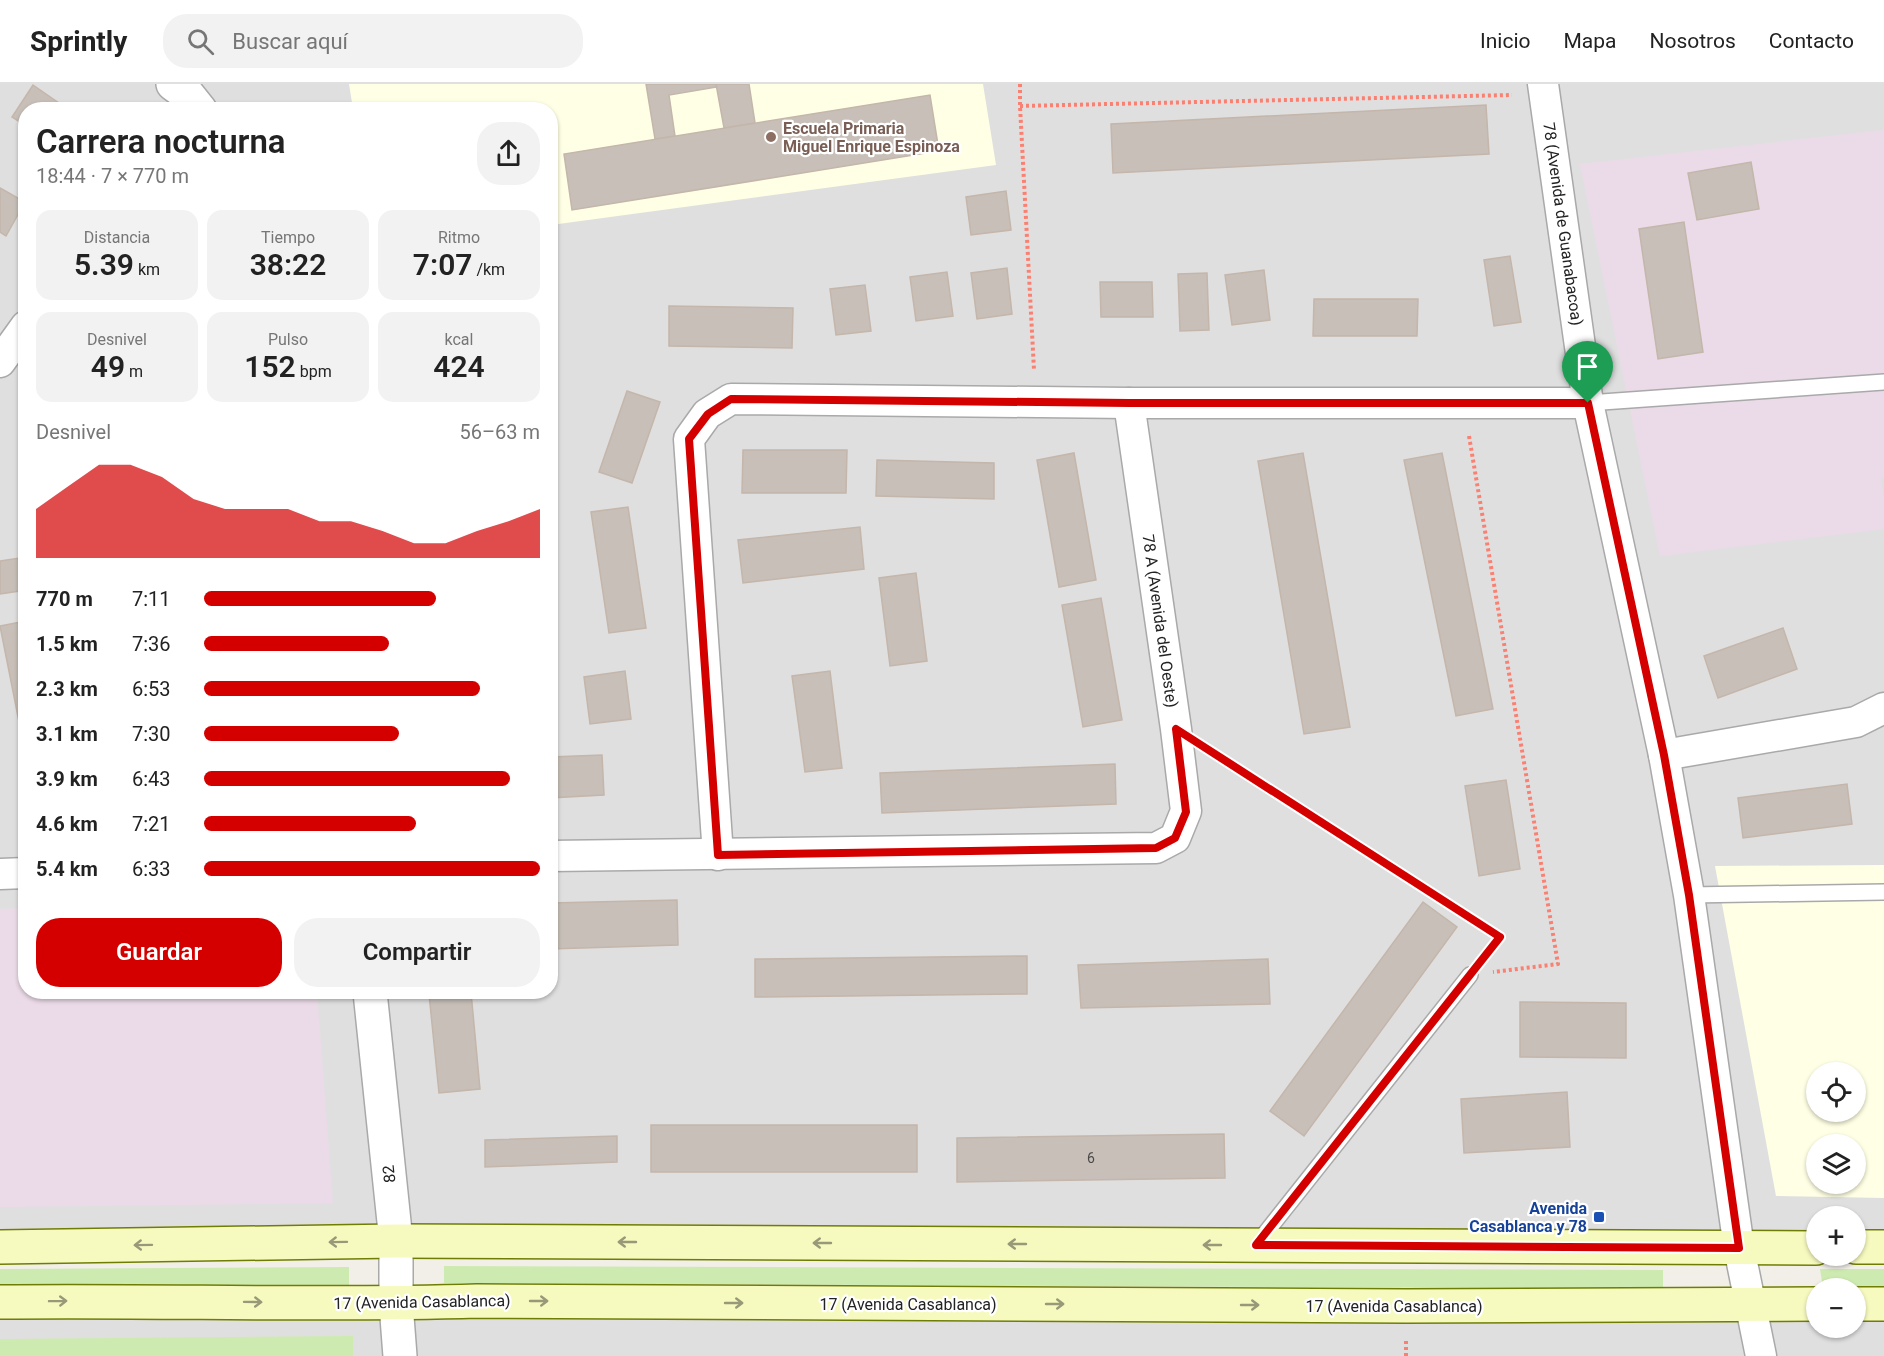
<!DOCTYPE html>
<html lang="es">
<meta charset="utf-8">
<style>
:root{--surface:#fff;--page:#f2f2f2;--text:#222;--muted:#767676;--line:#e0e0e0;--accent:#d40000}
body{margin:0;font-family:Roboto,sans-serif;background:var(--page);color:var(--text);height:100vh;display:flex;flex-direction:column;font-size:22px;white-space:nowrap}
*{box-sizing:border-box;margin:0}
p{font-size:20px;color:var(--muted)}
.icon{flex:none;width:33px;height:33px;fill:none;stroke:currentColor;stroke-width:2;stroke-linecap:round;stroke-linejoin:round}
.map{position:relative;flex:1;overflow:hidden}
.sheet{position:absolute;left:18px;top:18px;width:540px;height:897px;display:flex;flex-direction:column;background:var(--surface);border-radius:24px;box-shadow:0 2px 4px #0004}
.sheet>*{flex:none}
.fabs{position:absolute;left:1806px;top:978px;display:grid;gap:12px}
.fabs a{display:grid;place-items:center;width:60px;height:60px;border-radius:50%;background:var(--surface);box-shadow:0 2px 4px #0004;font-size:30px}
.pin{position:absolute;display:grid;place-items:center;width:51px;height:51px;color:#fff;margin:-62px -26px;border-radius:50% 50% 50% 0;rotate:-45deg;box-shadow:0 0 6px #0007}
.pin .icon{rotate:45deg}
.round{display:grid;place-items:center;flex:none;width:63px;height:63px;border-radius:24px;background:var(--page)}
.overview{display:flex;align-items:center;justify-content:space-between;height:102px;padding:0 18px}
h1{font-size:33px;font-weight:600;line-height:45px}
.metrics{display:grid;grid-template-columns:repeat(3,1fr);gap:9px;height:102px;padding:6px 18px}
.metrics div{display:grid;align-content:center;border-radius:15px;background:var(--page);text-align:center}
.metrics b{font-size:30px;font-weight:600}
.metrics small{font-size:16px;font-weight:400}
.metrics p{font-size:16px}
.chart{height:168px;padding:12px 18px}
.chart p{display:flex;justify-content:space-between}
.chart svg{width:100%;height:108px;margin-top:6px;fill:var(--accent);opacity:.7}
.primary-button{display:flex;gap:12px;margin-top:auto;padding:12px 18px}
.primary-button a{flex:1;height:69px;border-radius:24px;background:var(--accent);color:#fff;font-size:24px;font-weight:600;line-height:69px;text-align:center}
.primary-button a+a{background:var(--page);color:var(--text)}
ul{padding:0 18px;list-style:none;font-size:20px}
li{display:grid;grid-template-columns:96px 72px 1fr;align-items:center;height:45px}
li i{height:15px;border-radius:8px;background:var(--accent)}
header{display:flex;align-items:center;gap:36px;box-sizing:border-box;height:84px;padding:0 30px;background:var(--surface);border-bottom:2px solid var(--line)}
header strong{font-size:28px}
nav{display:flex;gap:33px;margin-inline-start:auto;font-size:21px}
.search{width:420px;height:54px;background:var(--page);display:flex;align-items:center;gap:15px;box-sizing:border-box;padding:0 21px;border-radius:24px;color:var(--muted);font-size:22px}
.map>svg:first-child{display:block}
</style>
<header>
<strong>Sprintly</strong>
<div class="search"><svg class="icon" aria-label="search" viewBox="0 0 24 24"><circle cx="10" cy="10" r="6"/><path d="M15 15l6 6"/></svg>Buscar aquí</div>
<nav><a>Inicio</a><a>Mapa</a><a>Nosotros</a><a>Contacto</a></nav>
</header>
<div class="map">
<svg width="1884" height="1272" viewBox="0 0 1884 1272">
<rect width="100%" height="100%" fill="#f2efe9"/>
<g fill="#e0dfdf" fill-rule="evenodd">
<path d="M0,0H1884V1163H1856V1132H1816V1164L0,1163ZM26,26H550V908H26ZM1816,988H1856V1028H1816ZM1816,1060H1856V1100H1816Z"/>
<path d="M0,1218L1816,1220V1244H1856V1220H1884V1272H0Z"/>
</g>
<g fill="#ebdbe8">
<path d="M1884,46V393L1881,394L1884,415V445L1660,472L1580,80Z"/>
<path d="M25,824L26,908H317L333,1119L0,1123V825Z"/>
</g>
<g fill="#ffffe5" fill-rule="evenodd">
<path d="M349,0H983L996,81L551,141L550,26L353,25Z"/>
<path d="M1884,781V1114L1776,1112L1715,782ZM1816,988H1856V1028H1816ZM1816,1060H1856V1100H1816Z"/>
</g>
<g fill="#cdebb0">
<path d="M444,1182L1663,1186V1205L444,1199Z"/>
<path d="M349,1183V1201L0,1205V1185Z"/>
<path d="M1820,1185H1884V1204H1823Z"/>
<path d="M353,1252V1272H0V1255Z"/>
</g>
<g fill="#c7bfb8" stroke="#c4b6ab" stroke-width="1.5">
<path d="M646,0H716L717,3L669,11L675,52L655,55Z"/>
<path d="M716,0H749L755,39L724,44Z"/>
<path d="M33,1L69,26H26V42L12,33Z"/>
<path d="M930,11L939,67L572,126L564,70Z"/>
<path d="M1486,21L1489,70L1113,89L1111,40Z"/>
<path d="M1751,78L1759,125L1697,136L1688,89Z"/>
<path d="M0,104L25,118L6,152L0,148Z"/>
<path d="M1006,107L1011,146L971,151L966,113Z"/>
<path d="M1684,138L1703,268L1658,275L1639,145Z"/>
<path d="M1510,172L1521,238L1494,242L1484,176Z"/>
<path d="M1007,184L1012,230L977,235L971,189Z"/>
<path d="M1264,186L1270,236L1232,241L1225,191Z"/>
<path d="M947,188L953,232L916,237L910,193Z"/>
<path d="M1207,189L1209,246L1180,247L1178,190Z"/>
<path d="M1100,198H1152L1153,233H1101Z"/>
<path d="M865,201L871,247L836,251L830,205Z"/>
<path d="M1314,215H1418L1417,252H1313Z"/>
<path d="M669,222L793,224L792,264L669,262Z"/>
<path d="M627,307L660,318L632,399L599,388Z"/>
<path d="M743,366H847L846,409H742Z"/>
<path d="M1074,369L1096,496L1059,503L1037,376Z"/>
<path d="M1303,369L1350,643L1304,650L1258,377Z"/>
<path d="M1442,369L1493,625L1456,632L1404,376Z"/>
<path d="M877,376L994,379V415L876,412Z"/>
<path d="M628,423L646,544L609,549L591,428Z"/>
<path d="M860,443L864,485L743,499L738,456Z"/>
<path d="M26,473V506L0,510V477Z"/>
<path d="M916,489L927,577L890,582L879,494Z"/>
<path d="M1101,514L1122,636L1083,643L1062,521Z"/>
<path d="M26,537V673L0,542Z"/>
<path d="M1783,544L1797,585L1718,614L1704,572Z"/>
<path d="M625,587L631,635L590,640L584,593Z"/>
<path d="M830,587L842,684L805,688L792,592Z"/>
<path d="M602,671L604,711L550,714V673Z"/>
<path d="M1115,680L1116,720L882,729L880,689Z"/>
<path d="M1506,696L1520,785L1479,792L1465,702Z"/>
<path d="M1847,700L1852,740L1743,754L1738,714Z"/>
<path d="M677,816L678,861L550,865V819Z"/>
<path d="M1423,818L1457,843L1304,1052L1270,1027Z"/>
<path d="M1027,872V910L755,913V875Z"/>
<path d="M1268,875L1270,920L1081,924L1078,881Z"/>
<path d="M457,908H471L480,1005L439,1009L429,910Z"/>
<path d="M1520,918L1626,919V974L1520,973Z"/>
<path d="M1567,1008L1570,1063L1464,1069L1461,1015Z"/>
<rect x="651" y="1041" width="266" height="47"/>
<path d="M1224,1050L1225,1094L957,1098V1054Z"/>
<path d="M617,1052V1078L485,1083V1056Z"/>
</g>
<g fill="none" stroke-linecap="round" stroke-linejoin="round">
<g stroke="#a9a9a9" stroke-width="18">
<g id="service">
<path d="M1588,319L1884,298"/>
<path d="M1689,811L1884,808"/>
<path d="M1256,1161L1470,891"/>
</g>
</g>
<g stroke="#a9a9a9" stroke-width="33">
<g id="minor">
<path d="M1543,0L1588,319L1664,671L1689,811L1739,1164L1761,1272"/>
<path d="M0,278L26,242"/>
<path d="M1664,671L1856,638L1884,624"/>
<path d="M718,771L689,355L707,330L731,315L1129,319H1588"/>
<path d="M550,772L1156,764L1175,754L1186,727L1176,645L1129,319"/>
<path d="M0,790L26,789"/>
</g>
</g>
<g stroke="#a9a9a9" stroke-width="36">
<g id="tertiary">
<path d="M173,0L188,11L200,26"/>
<path d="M370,908L396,1157V1220L400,1272"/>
</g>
</g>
<g stroke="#707d05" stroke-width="36">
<g id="secondary">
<path d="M0,1163L396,1157L1816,1164"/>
<path d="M1856,1163H1884"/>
<path d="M0,1218C159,1216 318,1222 477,1217L1406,1222L1816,1220"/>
<path d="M1856,1220H1884"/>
</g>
</g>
<g stroke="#fa8072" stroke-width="4" stroke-dasharray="3 3" stroke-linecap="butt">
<path d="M1020,0V22L1034,286"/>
<path d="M1020,22L1512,11"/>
<path d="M1469,352L1558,880L1493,888"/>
<path d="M1213,669L1500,853L1485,872"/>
<path d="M1406,1272V1256"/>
</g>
<use href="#service" stroke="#fff" stroke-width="15"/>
<use href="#minor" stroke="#fff" stroke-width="30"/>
<use href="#tertiary" stroke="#fff" stroke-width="33"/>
<use href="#secondary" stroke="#f7fabf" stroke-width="33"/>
</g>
<defs><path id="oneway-shaft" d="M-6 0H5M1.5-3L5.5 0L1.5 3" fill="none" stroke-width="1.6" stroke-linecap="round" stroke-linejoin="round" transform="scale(1.5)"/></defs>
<g stroke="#979978">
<use href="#oneway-shaft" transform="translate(338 1158) rotate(179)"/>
<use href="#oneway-shaft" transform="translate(627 1158) rotate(-180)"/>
<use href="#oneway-shaft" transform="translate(822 1159) rotate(-180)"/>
<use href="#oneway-shaft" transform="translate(1017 1160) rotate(-180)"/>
<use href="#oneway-shaft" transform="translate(143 1161) rotate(179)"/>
<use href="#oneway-shaft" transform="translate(1212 1161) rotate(-180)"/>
<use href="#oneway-shaft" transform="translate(58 1217) rotate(-1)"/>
<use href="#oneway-shaft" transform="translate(539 1217)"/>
<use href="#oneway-shaft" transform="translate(253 1218) rotate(1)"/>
<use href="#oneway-shaft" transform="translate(734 1219)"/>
<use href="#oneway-shaft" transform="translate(1055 1220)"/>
<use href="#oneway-shaft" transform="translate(1250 1221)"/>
</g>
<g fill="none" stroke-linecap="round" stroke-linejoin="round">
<g stroke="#fff" stroke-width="12">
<path id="route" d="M731,315L1129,319H1588L1664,671L1689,811L1739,1164L1256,1161L1500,853L1176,645L1186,728L1175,754L1156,764L718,771L689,355L708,330Z"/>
</g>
<use href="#route" stroke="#d40000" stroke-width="8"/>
</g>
<circle fill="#8d6e63" stroke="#fff" stroke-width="2" cx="771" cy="53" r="6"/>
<rect fill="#1a4fb4" stroke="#fff" stroke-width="2" x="1593" y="1127" width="12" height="12" rx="3"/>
<g text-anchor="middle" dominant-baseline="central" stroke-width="4.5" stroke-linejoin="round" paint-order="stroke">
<g font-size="14" fill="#4b4948">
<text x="1091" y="1074">6</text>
</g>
<g font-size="16" font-weight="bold" fill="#785e54" stroke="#fff" text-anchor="start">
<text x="783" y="44">Escuela Primaria<tspan x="783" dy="18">Miguel Enrique Espinoza</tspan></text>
</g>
<g font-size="16" fill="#222" stroke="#fff">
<text transform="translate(1563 140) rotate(82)">78 (Avenida de Guanabacoa)</text>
<text transform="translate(1160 537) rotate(82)">78 A (Avenida del Oeste)</text>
<text transform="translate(389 1090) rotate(-96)">82</text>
<text transform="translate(422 1218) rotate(-1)">17 (Avenida Casablanca)</text>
<text x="908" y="1220">17 (Avenida Casablanca)</text>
<text x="1394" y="1222">17 (Avenida Casablanca)</text>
</g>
<g font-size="16" font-weight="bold" fill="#164399" stroke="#fff" text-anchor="end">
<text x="1587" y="1124">Avenida<tspan x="1587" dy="18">Casablanca y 78</tspan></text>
</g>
</g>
</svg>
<div class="fabs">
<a><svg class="icon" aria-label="locate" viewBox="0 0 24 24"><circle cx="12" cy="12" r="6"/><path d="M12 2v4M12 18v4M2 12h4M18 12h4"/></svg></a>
<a><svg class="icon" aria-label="layers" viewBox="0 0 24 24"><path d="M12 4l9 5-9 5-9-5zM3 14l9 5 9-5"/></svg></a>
<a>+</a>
<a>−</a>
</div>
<div class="pin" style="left:1588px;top:319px;background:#1e9e55"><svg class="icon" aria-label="arrive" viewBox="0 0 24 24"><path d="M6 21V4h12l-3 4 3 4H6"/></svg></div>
<section class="sheet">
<div class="overview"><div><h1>Carrera nocturna</h1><p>18:44 · 7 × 770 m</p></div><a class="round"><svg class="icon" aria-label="share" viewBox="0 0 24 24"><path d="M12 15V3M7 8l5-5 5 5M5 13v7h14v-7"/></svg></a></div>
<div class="metrics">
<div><p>Distancia</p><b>5.39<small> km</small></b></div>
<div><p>Tiempo</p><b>38:22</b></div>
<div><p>Ritmo</p><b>7:07<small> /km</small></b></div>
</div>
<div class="metrics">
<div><p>Desnivel</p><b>49<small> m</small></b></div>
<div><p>Pulso</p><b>152<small> bpm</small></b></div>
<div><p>kcal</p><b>424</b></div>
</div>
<div class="chart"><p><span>Desnivel</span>56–63 m</p>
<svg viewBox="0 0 160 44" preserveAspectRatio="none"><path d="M0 44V24L10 15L20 6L30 6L40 11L50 20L60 24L70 24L80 24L90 29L100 29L110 33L120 38L130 38L140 33L150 29L160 24V44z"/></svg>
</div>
<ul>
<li><b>770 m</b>7:11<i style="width:69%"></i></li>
<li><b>1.5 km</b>7:36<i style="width:55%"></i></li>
<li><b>2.3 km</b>6:53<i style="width:82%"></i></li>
<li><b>3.1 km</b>7:30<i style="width:58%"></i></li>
<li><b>3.9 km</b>6:43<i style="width:91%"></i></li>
<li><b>4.6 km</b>7:21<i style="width:63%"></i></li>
<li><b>5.4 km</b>6:33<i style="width:100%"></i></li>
</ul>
<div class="primary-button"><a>Guardar</a><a>Compartir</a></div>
</section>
</div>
